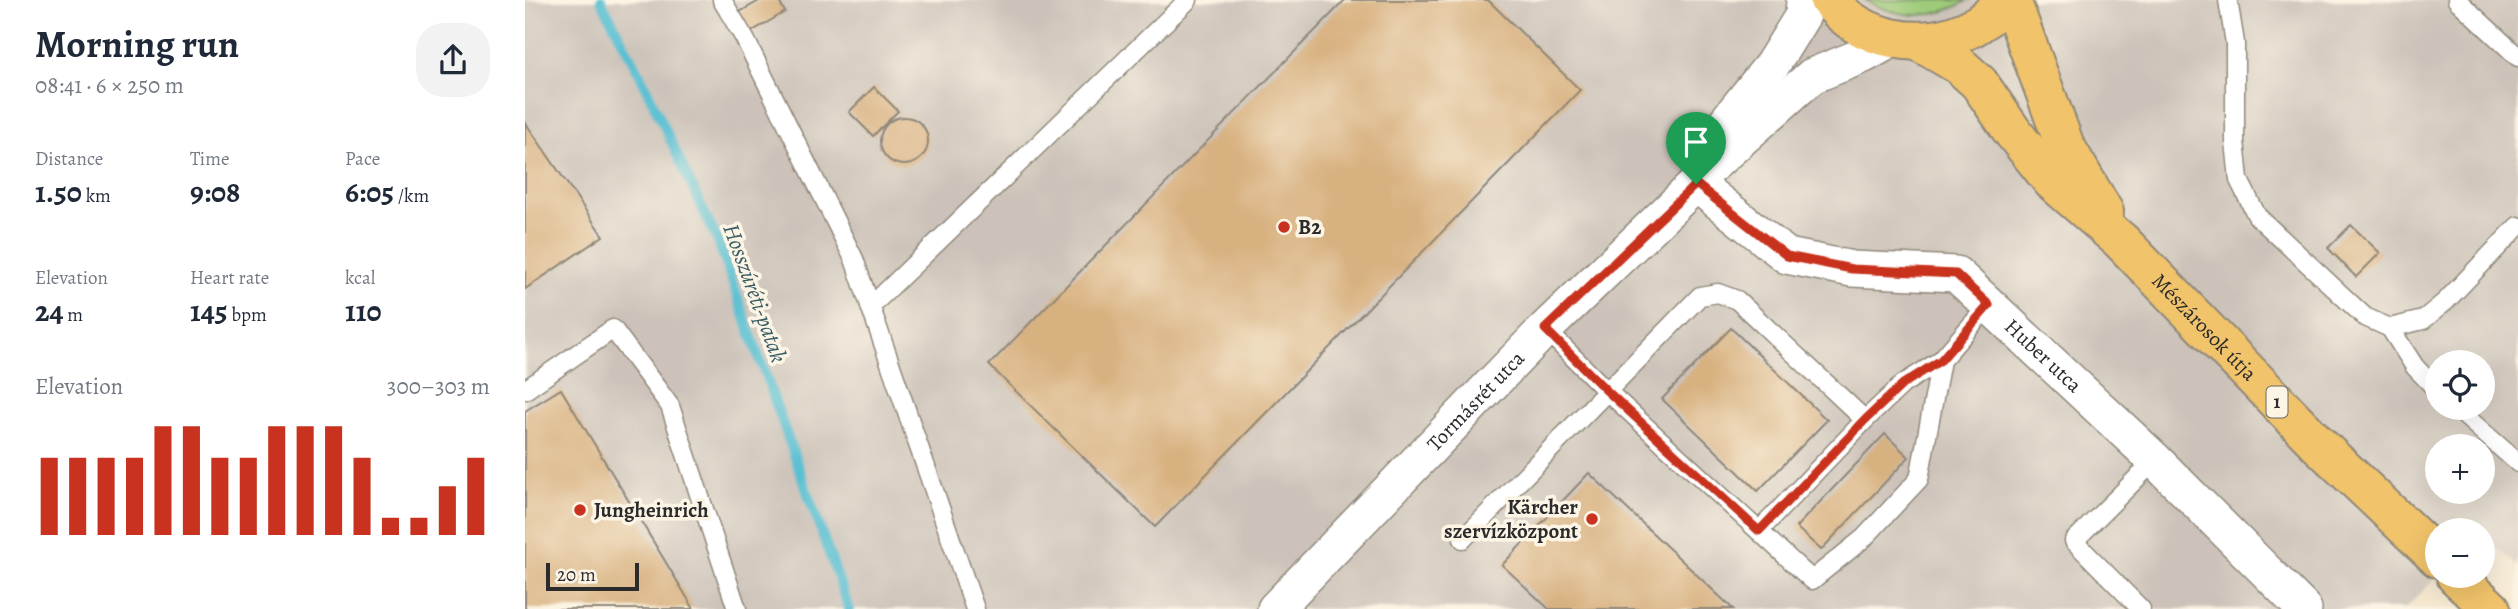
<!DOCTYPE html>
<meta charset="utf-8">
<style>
:root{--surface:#fff;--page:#f2f2f3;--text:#1f2937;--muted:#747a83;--accent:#c8321e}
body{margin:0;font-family:Alegreya,serif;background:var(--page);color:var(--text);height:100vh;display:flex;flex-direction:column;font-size:26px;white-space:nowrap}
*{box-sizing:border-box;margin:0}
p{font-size:23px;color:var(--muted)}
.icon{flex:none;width:38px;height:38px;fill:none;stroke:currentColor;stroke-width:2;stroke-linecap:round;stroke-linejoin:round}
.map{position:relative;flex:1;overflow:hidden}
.details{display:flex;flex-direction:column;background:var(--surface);width:525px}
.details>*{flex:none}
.tools{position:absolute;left:1900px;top:350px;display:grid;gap:14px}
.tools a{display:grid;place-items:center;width:70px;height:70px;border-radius:50%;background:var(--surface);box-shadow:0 7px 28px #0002;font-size:35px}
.scale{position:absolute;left:21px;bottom:18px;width:93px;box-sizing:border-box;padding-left:7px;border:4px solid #2b2b2b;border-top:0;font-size:19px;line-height:24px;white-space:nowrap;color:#2b2b2b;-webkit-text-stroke:5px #fcf5e5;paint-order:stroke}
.pin{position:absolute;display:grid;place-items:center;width:60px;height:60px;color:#fff;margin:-72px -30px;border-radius:50% 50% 50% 0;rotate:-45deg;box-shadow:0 0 7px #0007}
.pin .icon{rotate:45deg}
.round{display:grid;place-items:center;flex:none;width:74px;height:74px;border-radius:28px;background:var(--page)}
.head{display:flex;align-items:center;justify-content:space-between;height:119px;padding:0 35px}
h1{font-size:38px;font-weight:700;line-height:52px}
.figures{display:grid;grid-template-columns:repeat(3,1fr);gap:10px;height:119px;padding:7px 35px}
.figures div{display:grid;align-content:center}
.figures b{font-size:30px;font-weight:700}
.figures small{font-size:19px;font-weight:400}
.figures p{font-size:19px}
.chart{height:196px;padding:14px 35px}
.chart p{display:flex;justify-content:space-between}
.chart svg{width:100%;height:126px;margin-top:7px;stroke:var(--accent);stroke-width:6}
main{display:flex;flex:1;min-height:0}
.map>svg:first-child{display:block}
</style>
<main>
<section class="details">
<div class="head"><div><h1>Morning run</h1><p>08:41 · 6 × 250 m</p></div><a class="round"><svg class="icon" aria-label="share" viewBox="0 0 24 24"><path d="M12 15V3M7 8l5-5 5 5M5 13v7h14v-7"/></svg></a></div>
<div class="figures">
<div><p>Distance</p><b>1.50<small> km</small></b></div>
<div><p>Time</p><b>9:08</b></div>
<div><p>Pace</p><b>6:05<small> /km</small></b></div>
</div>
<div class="figures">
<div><p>Elevation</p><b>24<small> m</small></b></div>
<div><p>Heart rate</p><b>145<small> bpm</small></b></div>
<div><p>kcal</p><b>110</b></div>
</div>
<div class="chart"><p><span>Elevation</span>300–303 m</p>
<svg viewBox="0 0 160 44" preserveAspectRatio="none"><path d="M5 44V17M15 44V17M25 44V17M35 44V17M45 44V6M55 44V6M65 44V17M75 44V17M85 44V6M95 44V6M105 44V6M115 44V17M125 44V38M135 44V38M145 44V27M155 44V17"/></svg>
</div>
</section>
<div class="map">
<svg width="1993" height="609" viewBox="0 0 1993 609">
<rect width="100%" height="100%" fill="#fcf5e5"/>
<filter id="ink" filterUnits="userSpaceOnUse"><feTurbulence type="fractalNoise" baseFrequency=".0143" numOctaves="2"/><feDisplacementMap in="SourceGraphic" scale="14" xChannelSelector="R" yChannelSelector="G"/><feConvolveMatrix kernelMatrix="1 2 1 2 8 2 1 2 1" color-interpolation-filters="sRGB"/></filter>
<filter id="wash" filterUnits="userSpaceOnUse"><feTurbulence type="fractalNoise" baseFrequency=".00686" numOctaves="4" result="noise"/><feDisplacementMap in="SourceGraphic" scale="28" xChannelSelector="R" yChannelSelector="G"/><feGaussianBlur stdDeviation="1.57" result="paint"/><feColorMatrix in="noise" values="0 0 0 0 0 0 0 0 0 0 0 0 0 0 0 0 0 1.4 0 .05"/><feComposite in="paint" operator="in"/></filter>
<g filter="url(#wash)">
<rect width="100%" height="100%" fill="#f4e4c9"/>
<path fill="#ccc2b9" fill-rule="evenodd" d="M0,0H1993V566L1958,535V530H1913V576L1880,609H0ZM1913,362H1958V408H1913ZM1913,446H1958V492H1913Z"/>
<path fill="#9ecb79" stroke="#647b52" stroke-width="2" d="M1340,0H1443C1409,21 1374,19 1340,0Z"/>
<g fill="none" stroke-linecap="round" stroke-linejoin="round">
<path stroke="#55bed1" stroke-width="10" d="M76,0L116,77L193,242L324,609"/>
</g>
<g id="blocks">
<g fill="#d8b180">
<path d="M236,0H253L260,12L224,33L213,13Z"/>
<path d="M820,0H963L1055,90L630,527L464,365Z"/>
<path d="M349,87L373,111L348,136L324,112Z"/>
<circle cx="379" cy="141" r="24"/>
<path d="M0,122L78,236L0,289Z"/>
<path d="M1826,225L1855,253L1831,277L1803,248Z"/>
<path d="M1206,328L1302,420L1233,491L1137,399Z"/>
<path d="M36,389L169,609H0V411Z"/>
<path d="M1360,434L1384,457L1296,550L1271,527Z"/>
<path d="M1064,473L1208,609H1024L977,565Z"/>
</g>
</g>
</g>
<g filter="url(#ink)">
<use href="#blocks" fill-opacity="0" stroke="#90887a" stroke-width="2"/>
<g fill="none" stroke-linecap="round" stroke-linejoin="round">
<g stroke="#90887a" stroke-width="21">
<g id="service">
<path d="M197,0L220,39L329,259L450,609"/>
<path d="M1703,0L1710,43V141L1714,180L1732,216L1840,317L1865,328L1898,320L1921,301L1993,226"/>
<path d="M1932,0L1993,57"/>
<path d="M345,307L663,0"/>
<path d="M1865,328L1890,367L1913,391"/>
<path d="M1020,329L1082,391L1287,580L1339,538L1394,479L1416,360L1464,305"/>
<path d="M0,390L88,329L145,406L212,609"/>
<path d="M1931,408L1993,463"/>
<path d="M1234,531L1340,420L1378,384L1416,360"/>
<path d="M938,539L1175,296L1193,293L1212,300L1340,420"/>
<path d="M1616,609L1549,541L1630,460"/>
</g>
</g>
<g stroke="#90887a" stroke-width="38">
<g id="minor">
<path d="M1188,153L1193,132L1247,65L1278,15L1279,0"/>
<path id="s1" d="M1171,184L1262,256L1327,269L1431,274L1630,460L1779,609"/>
<path id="s2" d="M750,609L1020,329L1171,184L1185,167L1287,76L1339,55L1368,39"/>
</g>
</g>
<g stroke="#90887a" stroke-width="42">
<g id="primary">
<path d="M1304,0C1337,41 1396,51 1442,30C1458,23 1469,12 1481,0"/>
<path d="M1486,0L1540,146L1579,212"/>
<path id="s3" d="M1393,41L1434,65L1454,83L1487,131L1527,181L1596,241L1794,445L1913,558"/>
<path d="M1931,576L1966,609"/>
</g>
</g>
<use href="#service" stroke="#fff" stroke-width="18"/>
<use href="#minor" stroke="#fff" stroke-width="35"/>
<use href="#primary" stroke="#f1c36a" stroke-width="38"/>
</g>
</g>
<g fill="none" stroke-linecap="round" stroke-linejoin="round" filter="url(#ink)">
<g stroke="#fff" stroke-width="14">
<path id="route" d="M1171,184L1262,256L1327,269L1431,274L1464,305L1416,360L1378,384L1340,420L1234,531L1082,391L1020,329Z"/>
</g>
<use href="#route" stroke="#c8321e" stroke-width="9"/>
</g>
<g fill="#c8321e" stroke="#fcf5e5" stroke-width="2.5">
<circle cx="759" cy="227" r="7"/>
<circle cx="55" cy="510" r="7"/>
<circle cx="1067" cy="519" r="7"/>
</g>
<g text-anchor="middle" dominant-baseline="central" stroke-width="7" stroke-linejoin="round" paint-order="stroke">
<rect fill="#fcf5e5" stroke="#6a6863" stroke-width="2" x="1741.5" y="386.5" width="21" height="31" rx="5"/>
<g font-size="19" font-weight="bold" fill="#2b2b2b">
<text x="1752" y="402">1</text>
</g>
<g font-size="21" font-weight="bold" fill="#2b2b2b" stroke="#fcf5e5" text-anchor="start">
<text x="773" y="227">B2</text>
<text x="1053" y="507" text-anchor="end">Kärcher<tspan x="1053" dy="24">szervízközpont</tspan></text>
<text x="69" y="510">Jungheinrich</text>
</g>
<g font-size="21" fill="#2b2b2b" stroke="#fcf5e5">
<text stroke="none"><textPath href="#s3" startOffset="408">Mészárosok útja</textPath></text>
<text stroke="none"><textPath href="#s1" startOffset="406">Huber utca</textPath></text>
<text stroke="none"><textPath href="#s2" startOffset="289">Tormásrét utca</textPath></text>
</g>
<g font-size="23" font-style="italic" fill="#3a5e65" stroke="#fcf5e5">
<text transform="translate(230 293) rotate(70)">Hosszúréti-patak</text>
</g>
</g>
</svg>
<div class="tools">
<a><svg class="icon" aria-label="locate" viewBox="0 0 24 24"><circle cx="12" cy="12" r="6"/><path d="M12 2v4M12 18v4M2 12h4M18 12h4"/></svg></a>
<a>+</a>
<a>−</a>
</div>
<div class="scale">20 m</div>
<div class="pin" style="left:1171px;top:184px;background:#1e9e55"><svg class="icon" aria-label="arrive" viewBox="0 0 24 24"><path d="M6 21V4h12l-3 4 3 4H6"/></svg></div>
</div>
</main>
